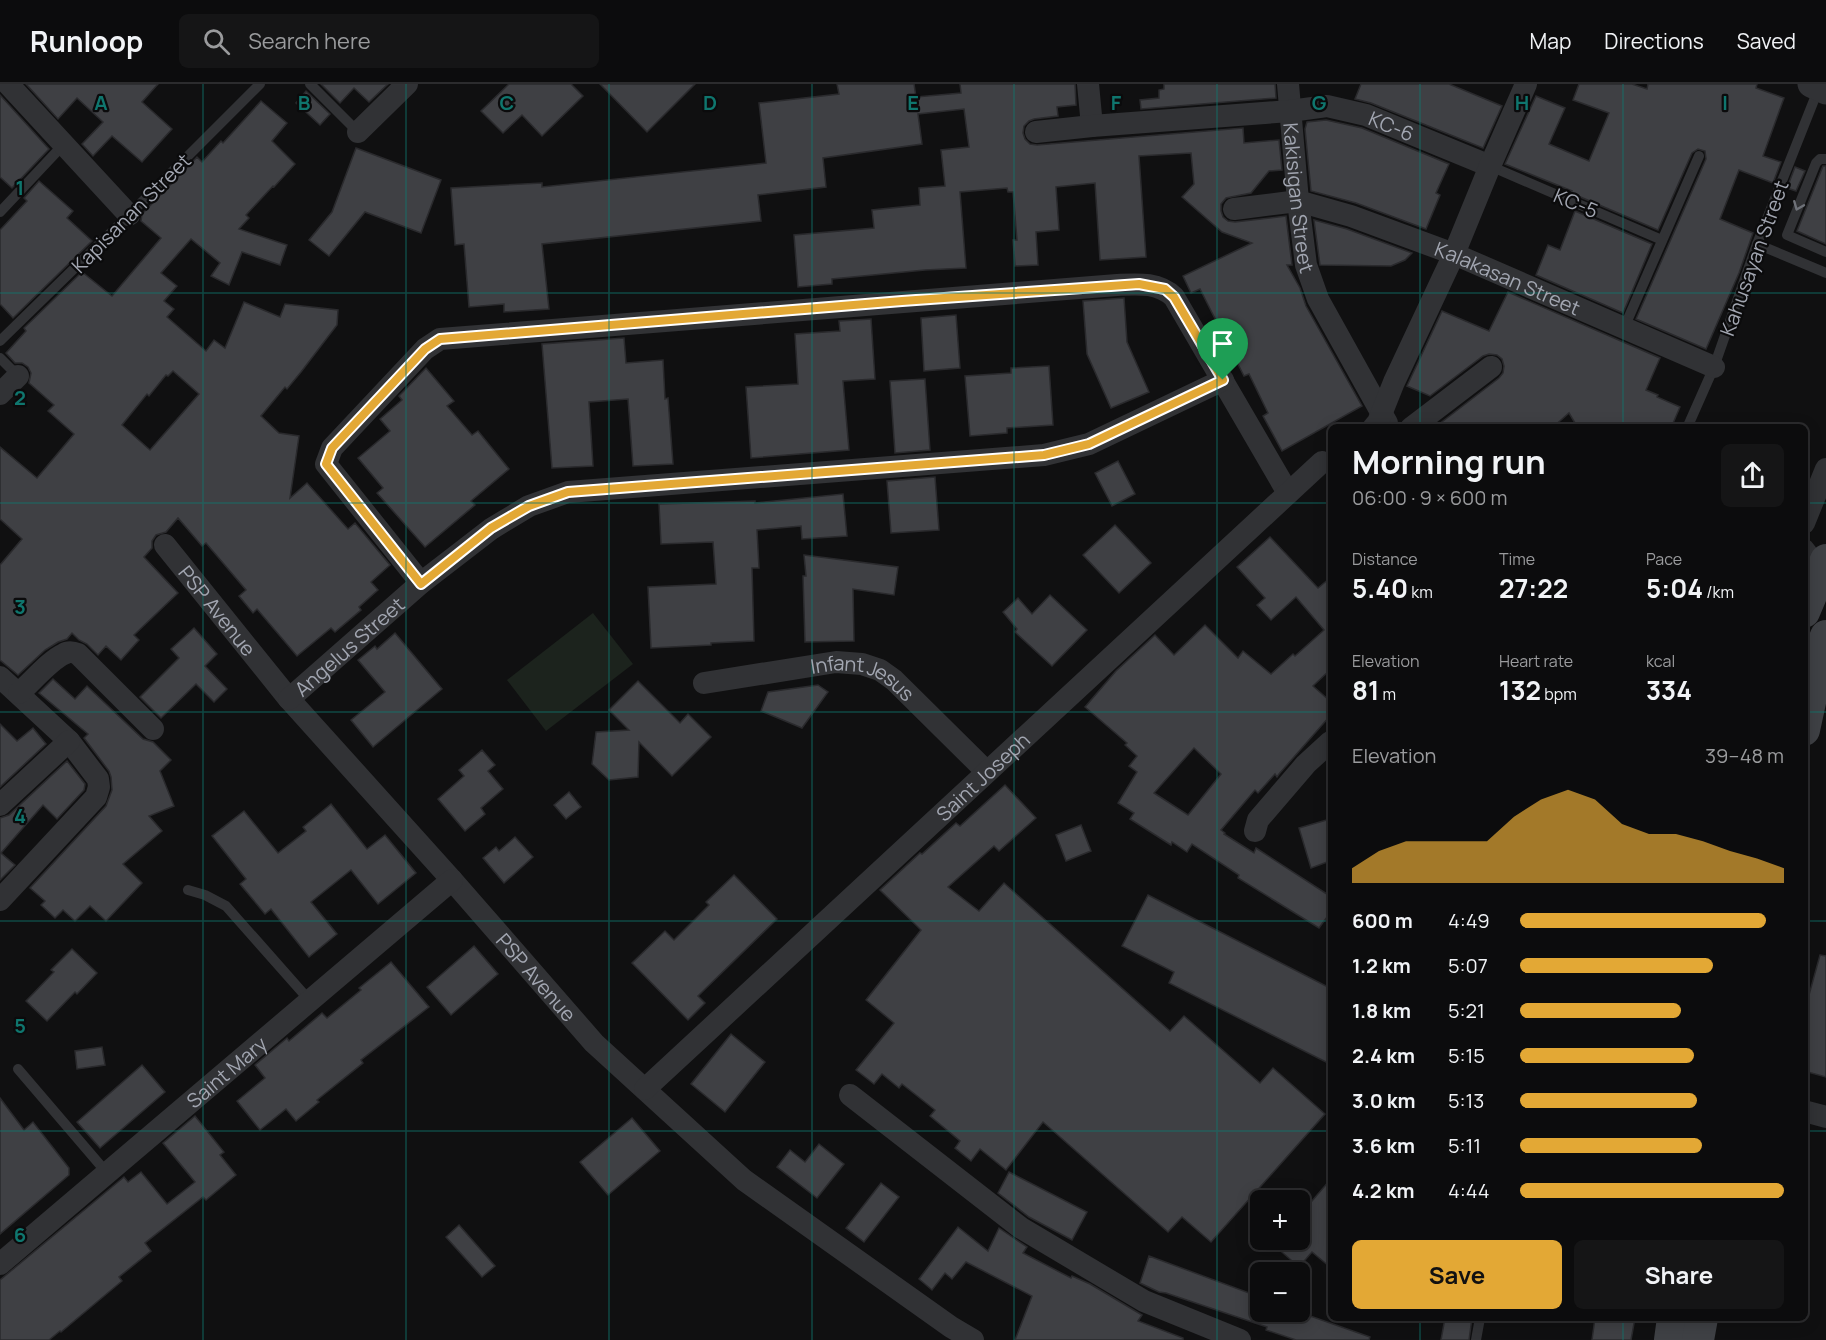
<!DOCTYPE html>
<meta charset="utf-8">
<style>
:root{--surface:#0c0c0d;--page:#151516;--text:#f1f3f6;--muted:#9a9b9d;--line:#2c2c2e;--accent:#e3a835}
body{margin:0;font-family:Manrope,sans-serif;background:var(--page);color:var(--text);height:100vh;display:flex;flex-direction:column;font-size:22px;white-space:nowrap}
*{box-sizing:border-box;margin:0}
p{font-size:20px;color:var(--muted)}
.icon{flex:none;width:33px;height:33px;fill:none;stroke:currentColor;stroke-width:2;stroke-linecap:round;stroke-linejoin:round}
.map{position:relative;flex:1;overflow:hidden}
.details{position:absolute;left:1328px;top:340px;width:480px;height:897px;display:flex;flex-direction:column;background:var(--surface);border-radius:9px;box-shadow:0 3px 15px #0003,0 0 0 2px var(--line)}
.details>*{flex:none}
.fabs{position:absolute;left:1250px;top:1106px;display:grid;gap:12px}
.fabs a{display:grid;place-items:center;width:60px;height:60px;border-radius:9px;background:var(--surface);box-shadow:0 3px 15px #0003,0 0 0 2px var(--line);font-size:30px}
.pin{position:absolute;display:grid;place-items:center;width:51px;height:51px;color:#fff;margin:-62px -26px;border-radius:50% 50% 50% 0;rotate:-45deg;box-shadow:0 0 6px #0007}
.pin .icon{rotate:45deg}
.round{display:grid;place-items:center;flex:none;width:63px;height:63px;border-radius:9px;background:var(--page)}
.overview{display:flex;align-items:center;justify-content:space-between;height:102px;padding:0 24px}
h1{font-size:33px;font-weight:700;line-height:45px}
.metrics{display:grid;grid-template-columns:repeat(3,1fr);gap:9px;height:102px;padding:6px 24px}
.metrics div{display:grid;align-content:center}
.metrics b{font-size:26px;font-weight:700}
.metrics small{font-size:16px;font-weight:400}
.metrics p{font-size:16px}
.chart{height:168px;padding:12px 24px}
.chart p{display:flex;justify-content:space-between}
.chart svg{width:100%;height:108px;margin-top:6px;fill:var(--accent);opacity:.7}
.cta{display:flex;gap:12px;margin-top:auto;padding:12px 24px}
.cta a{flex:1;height:69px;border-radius:9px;background:var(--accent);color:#111;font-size:24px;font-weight:700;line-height:69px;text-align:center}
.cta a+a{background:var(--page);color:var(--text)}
ul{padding:0 24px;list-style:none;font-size:20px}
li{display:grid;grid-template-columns:96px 72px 1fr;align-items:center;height:45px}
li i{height:15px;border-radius:8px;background:var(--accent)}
header{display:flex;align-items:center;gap:36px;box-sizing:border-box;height:84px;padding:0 30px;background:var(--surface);border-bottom:2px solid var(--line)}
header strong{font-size:28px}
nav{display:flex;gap:33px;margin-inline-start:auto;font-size:21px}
.search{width:420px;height:54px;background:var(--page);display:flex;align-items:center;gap:15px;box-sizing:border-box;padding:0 21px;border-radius:9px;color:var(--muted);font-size:22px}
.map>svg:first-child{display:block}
</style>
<header>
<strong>Runloop</strong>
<div class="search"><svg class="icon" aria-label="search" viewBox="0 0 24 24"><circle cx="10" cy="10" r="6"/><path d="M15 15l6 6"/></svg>Search here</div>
<nav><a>Map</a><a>Directions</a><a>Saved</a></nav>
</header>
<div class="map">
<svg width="1826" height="1256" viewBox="0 0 1826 1256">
<rect width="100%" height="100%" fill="#101011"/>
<path fill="#1c231d" d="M593,529L633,580L546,647L507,596Z"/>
<g fill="#3f4044" stroke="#2a2a2d" stroke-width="1.5" fill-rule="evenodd">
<path d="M26,0H158L142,18L172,45L142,78L112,52L93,72L82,60L103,38L77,14L58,35Z"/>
<path d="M321,0H388L369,18L354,4L340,19Z"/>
<path d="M509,0H571L583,12L542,52L522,31L503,49L481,27Z"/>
<path d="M600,0H695L647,48Z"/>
<path d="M837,0H914L916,13L961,9L960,0H1075L1076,21L1057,23L1058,32L1034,35L1029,37L1024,42L1023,49L1025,55L1030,60L1037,61L1243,44L1244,59L1279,56L1282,86L1269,87L1251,109L1226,114L1221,120V127L1223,133L1228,137L1235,138L1286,132L1292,181H1287L1300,204L1306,222L1362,322L1282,367L1263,332L1268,329L1249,290L1244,292L1200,205L1191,209L1183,192L1252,159L1222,148L1182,113L1194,100L1191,69L1139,72L1146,173L1100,176L1095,99L1056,103L1059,146L1036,148L1038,181L1015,182L1013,156H1017L1013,108H1008L1007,104L960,108L966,184L925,186L832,195V200L798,203L794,151L874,144L872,126L920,121L919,104L945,102L941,66L969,63L964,25L918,30L922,60L823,74L826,103L758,111L761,137L542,160L549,225L504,228V220L469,223L464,160L455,161L451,104L542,99V103L766,79L759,19L839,10Z"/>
<path d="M1164,0H1275L1276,14L1141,25L1140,16L1159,14V6L1164,5Z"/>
<path d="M1361,0H1449L1502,22L1483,64L1371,19L1355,15Z"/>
<path d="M1579,0H1632L1647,5L1648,0H1757L1756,4L1784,14L1763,72L1781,78L1773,99L1739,86L1720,135L1753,149L1739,189L1706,265L1636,235L1706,75L1705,67L1698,65L1692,69L1658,146L1571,109L1572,107L1505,80L1536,12L1565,24L1549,60L1589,77L1609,29L1573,16Z"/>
<path d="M306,7L330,30L320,41L296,19Z"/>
<path d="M0,11L49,65L12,104L0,93Z"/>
<path d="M261,17L287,39L272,57L295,80L274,103L273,102L246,131L249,134L239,145L287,161L280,181L242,168L229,201L211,192L220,179L191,155L161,189L177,202L164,217L174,225L167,233L206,267L214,256L225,264L244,218L280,233L285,220L338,226L337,241L301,288L287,305L285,303L261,332L279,349L299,352L290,414L307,399L348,445L355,439L390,481L371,498L378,506L359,523L361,526L335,548L331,544L297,572L257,525L253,529L239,512L246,506L206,459L202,462L178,434L166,448L156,451L152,457V464L144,473L178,509L134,551L139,556L121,576L106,562L98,571L87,560L79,556L72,549L67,555L58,558L45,566L18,591L0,576V481L22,455L0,435V363L37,394L74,350L48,327L54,321L29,299L31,289L28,283L22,279H15L6,269L26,247L24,244L82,188L112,212L161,154L141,137L142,130L197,73L202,78L221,57L223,59ZM173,287L199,310L150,366L122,341L147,310L149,312L166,291L168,292Z"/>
<path d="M1326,36L1362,44L1449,80L1436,109L1440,111L1426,145L1356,119L1311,107L1305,45L1307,38Z"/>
<path d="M356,64L441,96L421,149L365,128L329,172L309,156L332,128Z"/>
<path d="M1823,82H1826V160L1797,147Z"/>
<path d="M1795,83L1805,87L1796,107L1787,104Z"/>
<path d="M39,97L73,127L67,134L92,157L13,234L0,220V146L27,117L24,114Z"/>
<path d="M1575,127L1652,160L1623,229L1536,191L1548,161L1560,166Z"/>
<path d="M1314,136L1347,145L1412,169L1405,176L1391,182L1320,181Z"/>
<path d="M1508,208L1660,274L1646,306L1658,311L1657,313L1680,323L1671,344H1578L1569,329L1552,344H1434L1499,294L1503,289L1504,282L1502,275L1497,271L1489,270L1483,272L1430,312L1407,302L1442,227L1489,247Z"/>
<path d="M1124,214L1127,258L1149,308L1111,324L1087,270L1083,217Z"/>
<path d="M956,231L960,284L924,287L921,234Z"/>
<path d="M871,235L875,295L843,297L849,366L751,374L746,303L798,300L795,250L840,247L839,237Z"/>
<path d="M624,254L626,279L663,276L665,315L668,314L673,380L633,382L628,315L589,318L593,382L552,384L542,260Z"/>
<path d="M1049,282L1053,341L1007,344V349L970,352L965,292L1011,289V284Z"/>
<path d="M426,284L454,317L447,322L472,351L478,347L509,385L471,417L475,421L425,463L377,409L383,404L358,374L390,347L380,335L402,316L399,312Z"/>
<path d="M925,295L930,366L895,369L890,297Z"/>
<path d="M1118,377L1135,410L1112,422L1095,389Z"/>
<path d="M935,393L939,446L891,449L887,397Z"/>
<path d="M843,410L847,452L802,455L801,442L757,446L759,484H752L754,557L711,559V561L651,564L648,503L716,500L713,458L661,460L659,420L755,417V419Z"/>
<path d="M1115,441L1151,479L1119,509L1083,471Z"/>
<path d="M1270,453L1318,504L1330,494V586L1313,602L1330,617V632L1279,690L1277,693L1275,690L1258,709L1255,706L1221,746L1225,749L1224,750L1254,769L1256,764L1330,812V829L1319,844L1238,794L1239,791L1192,760L1187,768L1172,758L1171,761L1130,735L1134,729L1118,719L1137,688L1129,682L1137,672L1125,661L1127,659L1085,623L1116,587L1155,551L1174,571L1205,541L1238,574L1243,567L1271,590L1293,570L1295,572L1324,546L1296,513L1271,536L1257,521L1265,514L1237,483ZM1194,664L1221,690L1188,731L1154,709Z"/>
<path d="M804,471L898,483L894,511L853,505L854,557L805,558L803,492H806Z"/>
<path d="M1050,511L1087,546L1052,582L1015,548L1017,545L1003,528L1018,514L1032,530Z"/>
<path d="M194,544L217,570L205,582L227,605L214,618L196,600L161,634L140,613L179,574L171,565Z"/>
<path d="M395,549L442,605L373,663L351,636L385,608L358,576L375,562L377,565Z"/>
<path d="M53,595L75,615L87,602L143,655L153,658L171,676L160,687L174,722L149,732L162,747L123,780L142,799L106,837L90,822L75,837L63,826L55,834L41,821L45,817L30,804L106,722L112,706L111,693L109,687L84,654L88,650L39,609Z"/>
<path d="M638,597L680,639L688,630L711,653L672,692L639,658L638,693L609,696L592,680L596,648L629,646L609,626Z"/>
<path d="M818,601L828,608L802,644L761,627L768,608Z"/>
<path d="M0,640L17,657L33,644L46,660L0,703Z"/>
<path d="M482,666L495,681L488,687L503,705L481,724L485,730L465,747L438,715L464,692L459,686Z"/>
<path d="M67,677L85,700L84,706L57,735L43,721L1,769L15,781L0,796V734L9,731Z"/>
<path d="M1005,701L1036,734L999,767L994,762L948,803L979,827L1004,799L1170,947L1184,932L1260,999L1273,984L1325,1030L1211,1158L1182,1133L1168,1148L1043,1038L1006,1086L980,1065L971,1077L955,1064L960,1057L930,1032L935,1026L902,1000L899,1004L882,990L874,1000L856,986L894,939L866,916L921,846L880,806L920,769L922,770L956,739L960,742Z"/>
<path d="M569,708L581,723L566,735L554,721Z"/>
<path d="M331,720L367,765L385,751L416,789L378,820L351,786L311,818L337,850L309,873L271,825L265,830L240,800L246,795L212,752L244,727L278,769L306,747L303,743Z"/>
<path d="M1330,735V777L1311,784L1299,744Z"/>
<path d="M1081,741L1091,767L1066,777L1056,751Z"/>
<path d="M515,753L533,773L504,799L483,774L496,763L499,767Z"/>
<path d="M734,791L777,835L698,912L705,919L688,936L632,879L665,847L674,856L709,821L706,818Z"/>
<path d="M1148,811L1330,904V980L1169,899L1174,888L1122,862Z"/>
<path d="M474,862L498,890L451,931L427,903Z"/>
<path d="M72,865L97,889L77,910L75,908L47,937L26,917L54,888L51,886Z"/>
<path d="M1820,871L1826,872V993L1804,987V929Z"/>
<path d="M391,878L429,923L361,976L363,979L317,1016L319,1018L296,1037L286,1025L260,1046L237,1017L265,994L255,981L287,954L289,957L322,929L327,934L361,906L359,904Z"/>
<path d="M731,950L765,978L725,1028L691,1000Z"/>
<path d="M102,963L105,981L77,985L75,967Z"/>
<path d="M142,981L165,1008L100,1064L77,1038Z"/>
<path d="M0,1014L24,1046L33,1038L69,1084V1091L0,1150Z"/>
<path d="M195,1032L224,1068L220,1071L236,1091L206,1116L203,1113L145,1159L151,1167L119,1193L122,1197L61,1248L60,1247L49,1256H0V1196L124,1093L128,1098L141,1088L167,1120L195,1098L163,1059Z"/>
<path d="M632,1034L660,1067L608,1111L580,1078Z"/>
<path d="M819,1060L844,1080L817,1114L777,1083L790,1066L805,1078Z"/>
<path d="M1009,1088L1087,1128L1072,1156L1029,1133L998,1109Z"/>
<path d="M1330,1096V1183L1312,1168L1299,1183L1267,1155H1299V1132Z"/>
<path d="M881,1099L899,1113L864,1158L846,1144Z"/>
<path d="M459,1141L495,1182L482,1193L446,1153Z"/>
<path d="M958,1143L988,1167L999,1144L1027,1163L1023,1169L1071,1194L1072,1192L1090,1200L1142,1231L1138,1237L1183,1254V1256H1015L1032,1212L966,1178L952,1195L945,1189L932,1206L919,1195Z"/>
<path d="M1149,1172L1260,1213V1227H1296L1370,1253L1369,1256H1296L1266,1246L1267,1243L1166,1209L1159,1208L1140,1199Z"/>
<path d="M1445,1234H1472L1469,1256H1441Z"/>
<path d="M1595,1234H1635L1631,1256H1592Z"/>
</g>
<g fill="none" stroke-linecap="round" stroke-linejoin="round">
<g stroke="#313235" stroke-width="10">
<path d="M310,0L358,48"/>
<path d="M1826,75H1820L1816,79L1787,151L1826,168"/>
<path d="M1490,82L1662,156"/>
<path d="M0,128L64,60"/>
<path d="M1757,160L1826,189"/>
<path d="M1624,244L1699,72"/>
<path d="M0,257L129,131L260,0"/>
<path d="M0,274L18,292"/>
<path d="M1687,344L1714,283L1757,160L1818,6"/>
<path d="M188,806L205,811L226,822L310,917"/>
<path d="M18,985L107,1089"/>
<path d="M1476,1256L1480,1234"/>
</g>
<g stroke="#313235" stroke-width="22">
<path d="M8,0L129,131"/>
<path d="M1088,0L1092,42"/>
<path id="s1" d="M1288,0L1298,117L1306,181L1318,215L1387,339"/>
<path d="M358,48L407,0"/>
<path id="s2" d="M1036,48L1092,42L1290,27L1327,22L1366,31L1490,82"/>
<path id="s3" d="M1234,125L1298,117L1351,132L1454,170L1714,283"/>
<path d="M0,310L18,292"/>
<path d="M1373,344L1378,338L1394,298L1454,170L1490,82L1526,0"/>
<path d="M1411,344L1491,283"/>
<path d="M1804,439L1826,385"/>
<path id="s4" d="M165,461L289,615L452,796L594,959L744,1096L951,1243L973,1256"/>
<path d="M1804,466L1814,479L1822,487"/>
<path d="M421,499L326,380L332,364L425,265L440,255L1117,201C1138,200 1158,198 1174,213L1288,409"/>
<path d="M0,593L69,657L98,695L99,703L96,713L0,816"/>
<path id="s5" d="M704,599L836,578L862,580L880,586L894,596L986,687"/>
<path d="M19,609C31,599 50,576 64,570C69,567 73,568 78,570L153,645"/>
<path id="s6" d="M289,615L421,499L491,445L529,422L568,408L1044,371L1089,360L1223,296"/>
<path d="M0,721L69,657"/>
<path d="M1255,747L1258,736L1306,680L1330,658"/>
<path id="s7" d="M645,1005L1322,378"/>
<path d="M850,1011L1021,1144L1144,1217L1240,1256"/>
<path d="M1804,1027L1826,1033"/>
<path id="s8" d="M0,1180L452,796"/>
</g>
<path stroke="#313235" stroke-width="27" d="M1811,0L1826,7"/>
<g stroke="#3f4145" stroke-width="32">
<path d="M1804,528L1826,476"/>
<path d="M1804,646L1822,562L1826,552"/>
<path d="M1670,1256L1673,1234"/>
<path d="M1698,1256L1702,1234"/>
</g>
</g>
<defs><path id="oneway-chevron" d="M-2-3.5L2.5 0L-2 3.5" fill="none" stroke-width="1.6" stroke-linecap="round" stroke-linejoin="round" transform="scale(1.5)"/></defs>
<use stroke="#6f7279" href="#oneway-chevron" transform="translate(1798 122) rotate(112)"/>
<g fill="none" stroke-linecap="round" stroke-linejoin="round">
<g stroke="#fff" stroke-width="12">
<path id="route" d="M1139,200L1165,205L1174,213L1223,296L1089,360L1044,371L568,408L529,422L491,444L421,500L326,380L332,364L425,265L440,255L902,217Z"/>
</g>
<use href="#route" stroke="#e3a835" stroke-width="8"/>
</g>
<path fill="none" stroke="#0f766e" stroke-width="1.5" stroke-opacity="0.55" d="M203,0V1256M406,0V1256M609,0V1256M812,0V1256M1014,0V1256M1217,0V1256M1420,0V344M1623,0V344M0,209H1826M0,419H1330M1804,419H1826M0,628H1330M1804,628H1826M0,837H1330M1804,837H1826M0,1047H1330M1804,1047H1826M1420,1234V1256M1623,1234V1256"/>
<g text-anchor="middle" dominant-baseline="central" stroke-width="4.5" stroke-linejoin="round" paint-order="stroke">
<g font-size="20" fill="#a2a6b1" stroke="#0b0b0c">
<text stroke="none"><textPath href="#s2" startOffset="360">KC-6</textPath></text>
<text stroke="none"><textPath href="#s1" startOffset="114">Kakisigan Street</textPath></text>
<text transform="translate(1576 119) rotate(23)">KC-5</text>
<text transform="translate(131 129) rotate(-45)">Kapisanan Street</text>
<text transform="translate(1754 174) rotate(-70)">Kahusayan Street</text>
<text stroke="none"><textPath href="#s3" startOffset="288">Kalakasan Street</textPath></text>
<text stroke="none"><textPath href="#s4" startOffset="84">PSP Avenue</textPath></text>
<text stroke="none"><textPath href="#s6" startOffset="80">Angelus Street</textPath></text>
<text stroke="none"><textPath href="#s5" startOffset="164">Infant Jesus</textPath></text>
<text stroke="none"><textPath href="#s7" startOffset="460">Saint Joseph</textPath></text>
<text stroke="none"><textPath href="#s4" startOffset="570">PSP Avenue</textPath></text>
<text stroke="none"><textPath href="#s8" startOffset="297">Saint Mary</textPath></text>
</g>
</g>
<g font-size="20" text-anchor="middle" font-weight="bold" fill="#0f766e" stroke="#0b0b0c" stroke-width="4.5" stroke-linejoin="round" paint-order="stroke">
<text x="101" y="26">A</text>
<text x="304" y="26">B</text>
<text x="507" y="26">C</text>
<text x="710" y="26">D</text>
<text x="913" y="26">E</text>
<text x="1116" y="26">F</text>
<text x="1319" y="26">G</text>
<text x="1522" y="26">H</text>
<text x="1725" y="26">I</text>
<text x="20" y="111">1</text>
<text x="20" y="321">2</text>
<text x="20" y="530">3</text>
<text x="20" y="739">4</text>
<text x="20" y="949">5</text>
<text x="20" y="1158">6</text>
</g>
</svg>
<div class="fabs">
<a>+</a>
<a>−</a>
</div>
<div class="pin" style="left:1223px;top:296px;background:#1e9e55"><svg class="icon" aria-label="arrive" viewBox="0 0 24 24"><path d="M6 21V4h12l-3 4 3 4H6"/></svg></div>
<section class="details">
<div class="overview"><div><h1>Morning run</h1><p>06:00 · 9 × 600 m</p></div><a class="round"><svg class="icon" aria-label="share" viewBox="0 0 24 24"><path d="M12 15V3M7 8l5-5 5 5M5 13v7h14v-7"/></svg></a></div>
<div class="metrics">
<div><p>Distance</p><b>5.40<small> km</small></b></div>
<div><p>Time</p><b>27:22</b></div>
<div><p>Pace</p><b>5:04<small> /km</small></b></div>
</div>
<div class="metrics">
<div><p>Elevation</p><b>81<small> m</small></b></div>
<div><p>Heart rate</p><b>132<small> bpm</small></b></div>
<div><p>kcal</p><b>334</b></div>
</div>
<div class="chart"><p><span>Elevation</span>39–48 m</p>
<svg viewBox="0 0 160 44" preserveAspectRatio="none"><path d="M0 44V38L10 31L20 27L30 27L40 27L50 27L60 17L70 10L80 6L90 10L100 20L110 24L120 24L130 27L140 31L150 34L160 38V44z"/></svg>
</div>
<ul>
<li><b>600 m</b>4:49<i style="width:93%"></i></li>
<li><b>1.2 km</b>5:07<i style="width:73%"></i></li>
<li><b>1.8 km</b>5:21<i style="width:61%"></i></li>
<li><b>2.4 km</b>5:15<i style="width:66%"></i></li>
<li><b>3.0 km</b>5:13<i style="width:67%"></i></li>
<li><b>3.6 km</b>5:11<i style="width:69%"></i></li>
<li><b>4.2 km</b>4:44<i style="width:100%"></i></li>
</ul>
<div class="cta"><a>Save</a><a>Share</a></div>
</section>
</div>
